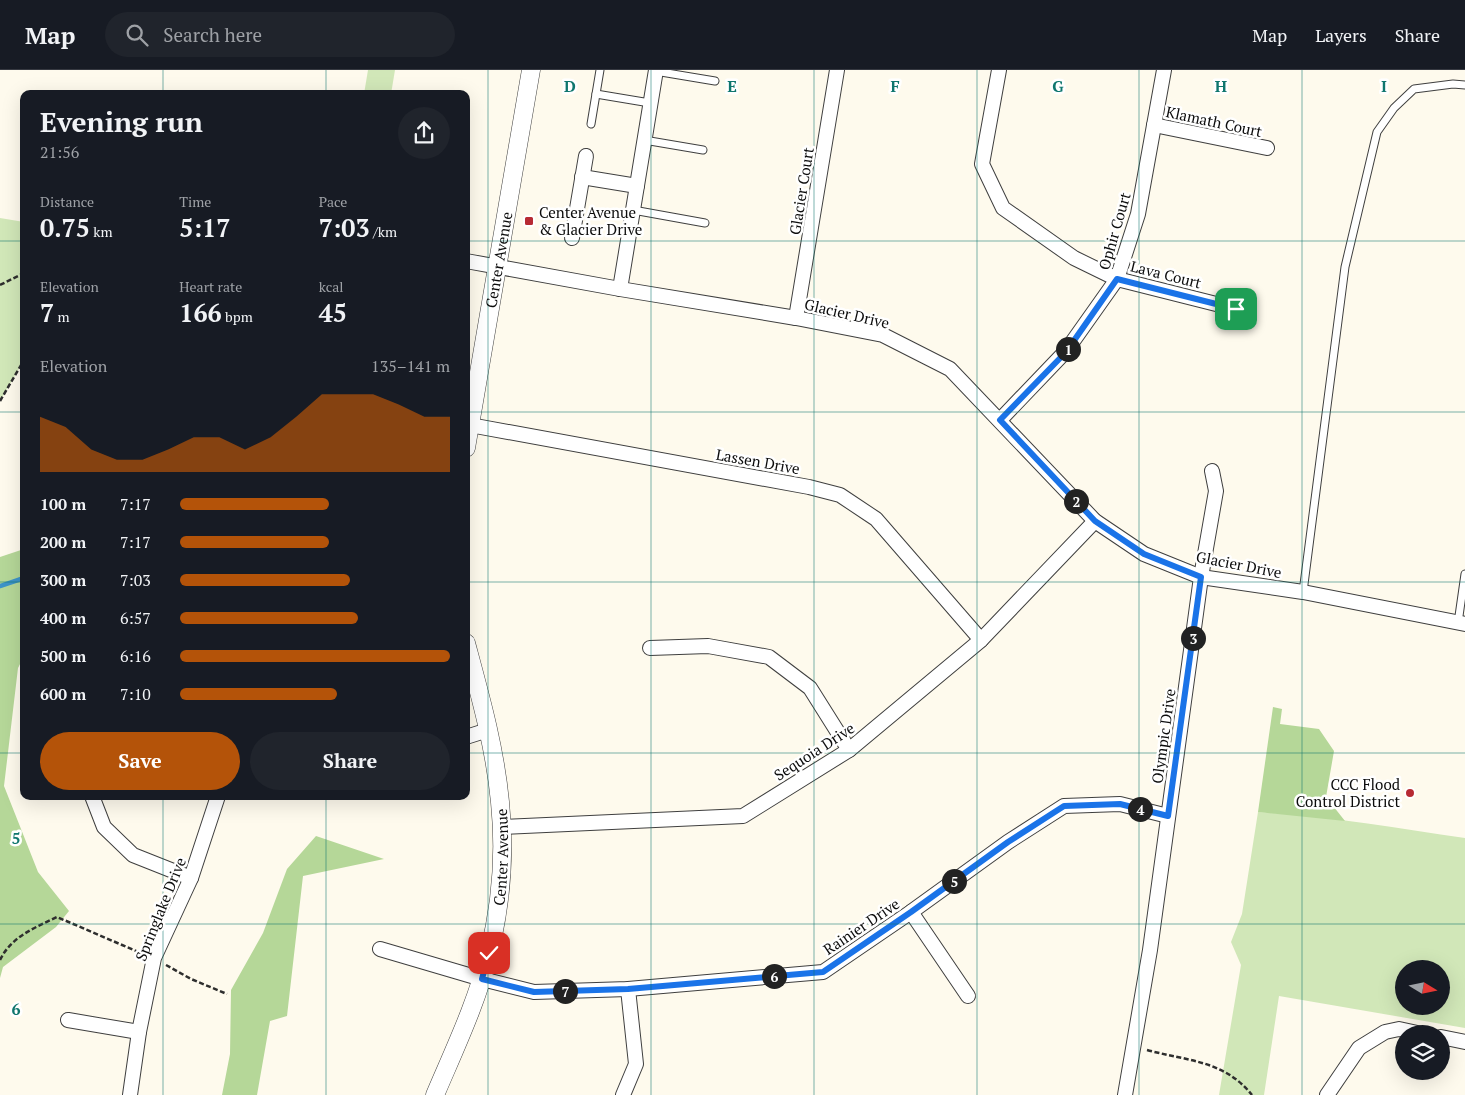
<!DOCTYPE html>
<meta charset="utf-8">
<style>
:root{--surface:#171b24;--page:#20242c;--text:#f1f3f6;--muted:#9ea1a6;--line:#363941;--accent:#b45309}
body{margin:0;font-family:"PT Serif",serif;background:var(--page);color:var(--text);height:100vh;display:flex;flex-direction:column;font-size:19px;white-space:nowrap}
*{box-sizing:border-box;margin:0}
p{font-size:16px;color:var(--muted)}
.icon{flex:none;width:28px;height:28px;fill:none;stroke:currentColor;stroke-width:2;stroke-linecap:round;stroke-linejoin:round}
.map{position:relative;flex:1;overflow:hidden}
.side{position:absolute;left:20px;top:20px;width:450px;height:710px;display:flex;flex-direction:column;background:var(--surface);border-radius:10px;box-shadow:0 5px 20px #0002}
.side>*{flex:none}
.needle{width:32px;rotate:100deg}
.controls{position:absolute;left:1395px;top:890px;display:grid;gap:10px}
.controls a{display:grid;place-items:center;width:55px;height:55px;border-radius:50%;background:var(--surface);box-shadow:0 5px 20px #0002;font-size:25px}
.pin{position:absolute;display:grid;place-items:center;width:42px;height:42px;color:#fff;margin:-21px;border-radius:10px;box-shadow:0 2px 8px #0006}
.km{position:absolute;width:25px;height:25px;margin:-12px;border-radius:50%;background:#222;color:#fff;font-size:14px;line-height:25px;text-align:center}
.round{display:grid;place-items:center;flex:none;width:52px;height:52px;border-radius:26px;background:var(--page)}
.headline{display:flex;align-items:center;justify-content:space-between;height:85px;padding:0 20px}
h1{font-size:28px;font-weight:600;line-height:38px}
.metrics{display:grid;grid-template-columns:repeat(3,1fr);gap:8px;height:85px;padding:5px 20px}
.metrics div{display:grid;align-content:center}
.metrics b{font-size:25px;font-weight:600}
.metrics small{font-size:14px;font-weight:400}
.metrics p{font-size:14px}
.chart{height:140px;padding:10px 20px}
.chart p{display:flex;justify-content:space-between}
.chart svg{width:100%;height:90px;margin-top:5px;fill:var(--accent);opacity:.7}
.cta{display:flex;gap:10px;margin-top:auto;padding:10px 20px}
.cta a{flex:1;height:58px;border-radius:30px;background:var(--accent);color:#fff;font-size:20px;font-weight:600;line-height:58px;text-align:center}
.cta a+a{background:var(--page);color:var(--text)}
ul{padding:0 20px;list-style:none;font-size:16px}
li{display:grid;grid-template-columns:80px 60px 1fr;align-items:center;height:38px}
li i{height:12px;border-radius:6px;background:var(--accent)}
header{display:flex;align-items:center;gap:30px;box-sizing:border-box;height:70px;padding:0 25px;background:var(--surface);border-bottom:1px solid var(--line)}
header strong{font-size:24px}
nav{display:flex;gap:28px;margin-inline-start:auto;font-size:18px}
.search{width:350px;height:45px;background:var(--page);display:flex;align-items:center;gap:12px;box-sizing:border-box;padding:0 18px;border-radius:28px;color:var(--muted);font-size:19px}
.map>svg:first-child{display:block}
</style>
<header>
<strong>Map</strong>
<div class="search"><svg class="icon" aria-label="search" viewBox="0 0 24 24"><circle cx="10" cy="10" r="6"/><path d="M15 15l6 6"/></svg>Search here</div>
<nav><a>Map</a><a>Layers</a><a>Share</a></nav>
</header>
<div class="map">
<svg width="1465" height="1025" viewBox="0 0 1465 1025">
<rect width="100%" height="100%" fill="#fefaed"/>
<g fill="#d1e7b8" fill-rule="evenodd">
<path d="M368,0H395L391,24H364Z"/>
<path d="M0,148L24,152V290L0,331Z"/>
<path d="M1258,742C1327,746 1396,758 1465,768V958L1279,926L1264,1025H1219L1241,895L1231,872L1242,844ZM1404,899H1441V936H1404Z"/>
</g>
<g fill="#b5d798">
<path d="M24,479V586L18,598L4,716L38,802L69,841L56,857L3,897L0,908V487Z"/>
<path d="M1273,637L1282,639L1280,654L1319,659L1334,681L1326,727L1345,751L1258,742Z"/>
<path d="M316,766L384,789L303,806L287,946L270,951L257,1025H222L230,984L231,920L263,863L287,799Z"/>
</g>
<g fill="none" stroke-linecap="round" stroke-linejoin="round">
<path stroke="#3d93c8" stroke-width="4.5" d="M0,516L24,508"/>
<g stroke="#3f3f3f" stroke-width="9">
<g id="service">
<path d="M655,1L715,11"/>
<path d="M596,24L650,33"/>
<path d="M591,54L600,0"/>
<path d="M644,70L703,80"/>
<path d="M633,140L705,153"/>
<path d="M1303,522L1345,197L1377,62L1394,38L1414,19L1453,14L1465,15"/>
<path d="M1458,553L1465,504"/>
</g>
</g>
<g stroke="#3f3f3f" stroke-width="16">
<g id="minor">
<path d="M999,0L982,94L1003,138L1074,188L1117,209L1236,239"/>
<path d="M1154,55L1267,78"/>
<path d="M582,107L637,116"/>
<path d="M572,168L586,86"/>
<path d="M466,191L620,219L796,248L883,265L950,299L1095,451L1144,484L1201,507L1303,522L1465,554"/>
<path d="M620,219L656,0"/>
<path d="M796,248L837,0"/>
<path d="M1000,350L1066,281L1117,209L1138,144L1164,0"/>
<path d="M470,355L809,417L840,425L876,449L981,570"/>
<path d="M650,578L708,576L769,587L810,618L849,680"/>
<path d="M466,667L488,660"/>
<path d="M92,726L104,757L133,785L191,808"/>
<path d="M502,757L743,746L849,680L981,570L1095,451"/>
<path d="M911,842L968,926"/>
<path d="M380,879L482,909L534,922L628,919L823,902L911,842L1008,772L1064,736L1120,734L1168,746"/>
<path d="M68,950L139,962"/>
<path d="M1441,967L1465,972"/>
<path d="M130,1025L139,962L154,888L191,808L218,726"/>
<path d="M623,1025L636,994L628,919"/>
<path d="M1125,1025L1150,880L1201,507L1216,421L1212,401"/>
<path d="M1327,1025L1359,978L1385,962L1399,959L1422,964"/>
</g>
</g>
<g stroke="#3f3f3f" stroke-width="19">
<g id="tertiary">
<path id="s1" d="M466,378L531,0"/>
<path id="s2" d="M435,1025C455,978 477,932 489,883C501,835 505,781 500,732C495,678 480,625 466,573"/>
</g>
</g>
<g stroke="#2e2e2e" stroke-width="2.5" stroke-dasharray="5 2.5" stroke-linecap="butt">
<path d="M0,215L24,203"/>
<path d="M0,331L24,290"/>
<path d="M0,890C11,867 34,858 57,847L143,884"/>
<path d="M166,895L191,909L227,924"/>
<path d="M1147,980C1187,991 1224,990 1252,1025"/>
</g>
<use href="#service" stroke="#fff" stroke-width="7"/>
<use href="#minor" stroke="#fff" stroke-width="14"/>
<use href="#tertiary" stroke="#fff" stroke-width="18"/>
</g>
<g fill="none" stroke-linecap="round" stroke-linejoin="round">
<g stroke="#fff" stroke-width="10">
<path id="route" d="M489,883L482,909L534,922L628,919L823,902L911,842L1008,772L1064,736L1120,734L1168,746L1201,507L1144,484L1095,451L1000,350L1066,282L1117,209L1236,239"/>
</g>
<use href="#route" stroke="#1a73e8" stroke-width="6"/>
</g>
<path fill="none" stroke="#0f766e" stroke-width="1" stroke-opacity="0.55" d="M163,0V24M326,0V24M488,0V1025M651,0V1025M814,0V1025M977,0V1025M1139,0V1025M1302,0V1025M0,171H24M466,171H1465M0,342H24M466,342H1465M0,512H24M466,512H1465M0,683H24M466,683H1465M163,726V1025M326,726V1025M0,854H1465"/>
<g fill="#b72a33" stroke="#fff" stroke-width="2">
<rect x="524" y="146" width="10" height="10" rx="2.5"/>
<circle cx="1410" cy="723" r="5"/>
</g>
<g text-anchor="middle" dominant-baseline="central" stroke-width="5" stroke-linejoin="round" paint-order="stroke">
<g font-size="15" fill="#0c0c0c" stroke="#fff">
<text transform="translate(1214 51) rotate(12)">Klamath Court</text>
<text transform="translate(801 121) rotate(-81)">Glacier Court</text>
<text transform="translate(1114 161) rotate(-74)">Ophir Court</text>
<text stroke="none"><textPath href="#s1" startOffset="191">Center Avenue</textPath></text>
<text transform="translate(1166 204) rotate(14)">Lava Court</text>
<text transform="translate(847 243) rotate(13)">Glacier Drive</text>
<text transform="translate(758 391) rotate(10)">Lassen Drive</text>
<text transform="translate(1239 494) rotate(11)">Glacier Drive</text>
<text transform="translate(1163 666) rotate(-82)">Olympic Drive</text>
<text transform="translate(814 681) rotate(-33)">Sequoia Drive</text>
<text stroke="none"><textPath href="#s2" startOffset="249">Center Avenue</textPath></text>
<text transform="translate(160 839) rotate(-68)">Springlake Drive</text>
<text transform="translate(861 856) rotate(-34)">Rainier Drive</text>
</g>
<g font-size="15" fill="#0c0c0c" stroke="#fff" text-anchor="start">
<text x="539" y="142">Center Avenue<tspan x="539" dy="17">&amp; Glacier Drive</tspan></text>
<text x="1400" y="714" text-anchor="end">CCC Flood<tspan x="1400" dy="17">Control District</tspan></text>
</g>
</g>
<g font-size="16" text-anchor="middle" font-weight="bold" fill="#0f766e" stroke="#fff" stroke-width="5" stroke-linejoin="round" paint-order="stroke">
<text x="570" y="22">D</text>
<text x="732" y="22">E</text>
<text x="895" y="22">F</text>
<text x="1058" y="22">G</text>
<text x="1221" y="22">H</text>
<text x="1384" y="22">I</text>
<text x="16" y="774">5</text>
<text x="16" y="945">6</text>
</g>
</svg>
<div class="controls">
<a><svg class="needle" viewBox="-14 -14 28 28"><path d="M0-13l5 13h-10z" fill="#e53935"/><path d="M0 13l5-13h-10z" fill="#9ea1a6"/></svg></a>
<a><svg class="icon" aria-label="layers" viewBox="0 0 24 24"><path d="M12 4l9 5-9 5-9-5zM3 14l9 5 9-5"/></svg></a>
</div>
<div class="pin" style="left:1236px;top:239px;background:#1e9e55"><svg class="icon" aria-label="arrive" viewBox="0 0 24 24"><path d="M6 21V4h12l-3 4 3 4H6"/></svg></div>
<div class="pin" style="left:489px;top:883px;background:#d93025"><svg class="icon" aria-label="check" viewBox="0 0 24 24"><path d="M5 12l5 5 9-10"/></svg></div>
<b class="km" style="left:1068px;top:279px">1</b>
<b class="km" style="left:1076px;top:431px">2</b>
<b class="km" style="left:1193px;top:568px">3</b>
<b class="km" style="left:1140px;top:739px">4</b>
<b class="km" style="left:954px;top:811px">5</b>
<b class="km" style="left:774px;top:906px">6</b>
<b class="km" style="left:565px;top:921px">7</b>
<section class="side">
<div class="headline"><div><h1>Evening run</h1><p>21:56</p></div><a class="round"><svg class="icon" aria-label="share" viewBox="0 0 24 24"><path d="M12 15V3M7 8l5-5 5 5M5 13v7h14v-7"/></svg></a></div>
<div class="metrics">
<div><p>Distance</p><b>0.75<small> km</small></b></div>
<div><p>Time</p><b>5:17</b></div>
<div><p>Pace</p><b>7:03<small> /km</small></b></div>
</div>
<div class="metrics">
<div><p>Elevation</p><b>7<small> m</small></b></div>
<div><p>Heart rate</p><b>166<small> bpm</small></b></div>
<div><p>kcal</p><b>45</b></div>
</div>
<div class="chart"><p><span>Elevation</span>135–141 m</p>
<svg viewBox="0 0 160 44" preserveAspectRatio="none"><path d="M0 44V17L10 22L20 33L30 38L40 38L50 33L60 27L70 27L80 33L90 27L100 17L110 6L120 6L130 6L140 11L150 17L160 17V44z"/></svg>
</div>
<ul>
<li><b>100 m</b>7:17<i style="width:55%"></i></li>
<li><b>200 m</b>7:17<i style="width:55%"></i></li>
<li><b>300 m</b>7:03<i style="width:63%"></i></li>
<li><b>400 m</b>6:57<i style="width:66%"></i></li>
<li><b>500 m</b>6:16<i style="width:100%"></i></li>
<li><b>600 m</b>7:10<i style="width:58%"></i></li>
</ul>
<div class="cta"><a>Save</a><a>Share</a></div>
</section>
</div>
